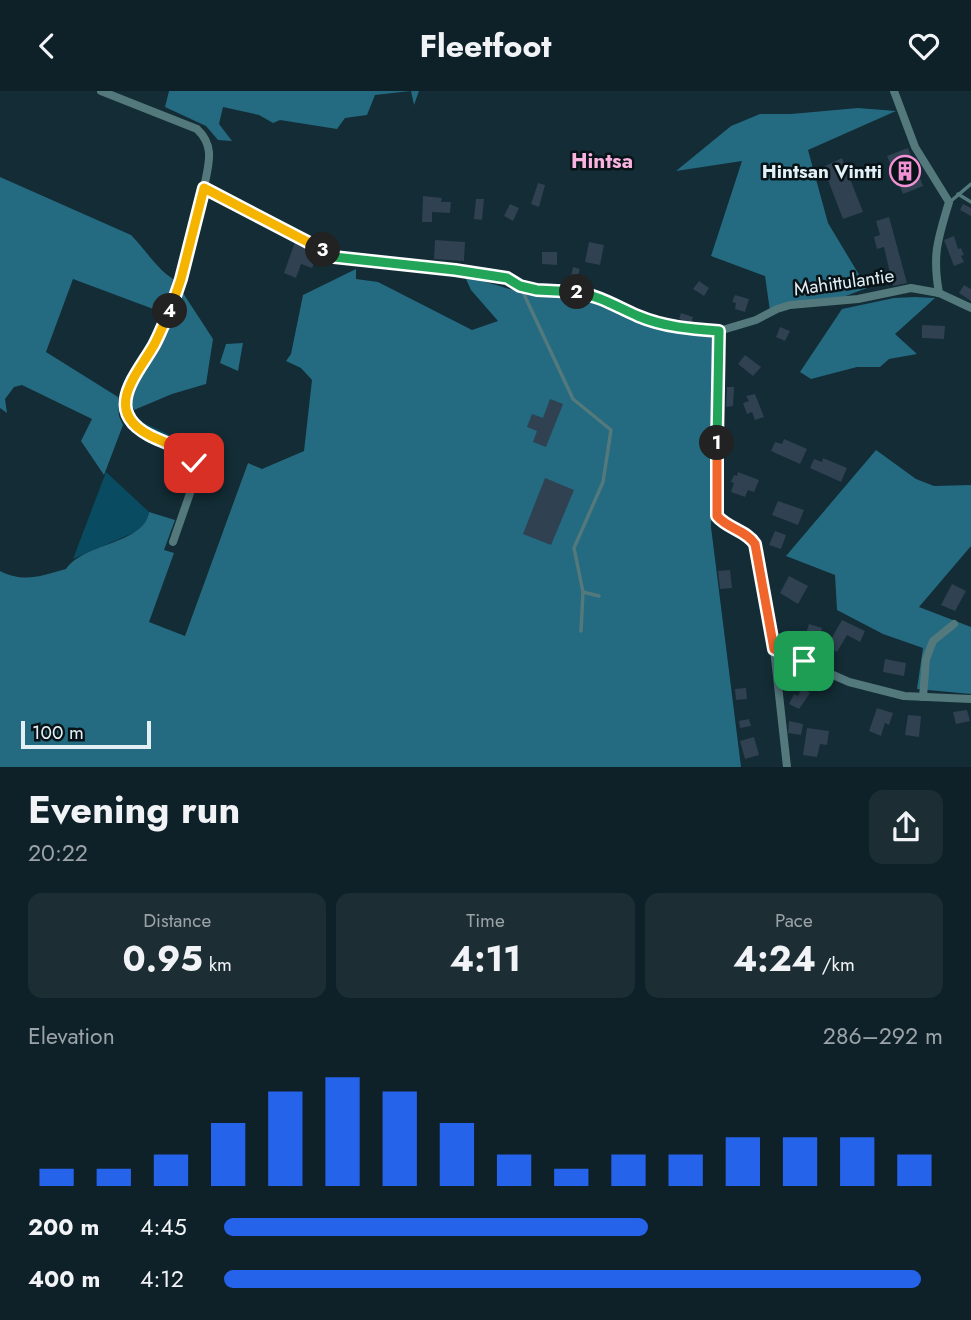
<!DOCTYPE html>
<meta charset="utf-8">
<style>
:root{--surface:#0e2128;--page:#1c2e34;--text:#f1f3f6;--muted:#9ba3a8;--accent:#2563eb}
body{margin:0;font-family:Jost,sans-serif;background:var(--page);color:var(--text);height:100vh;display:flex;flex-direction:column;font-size:26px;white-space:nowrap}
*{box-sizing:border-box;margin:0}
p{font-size:23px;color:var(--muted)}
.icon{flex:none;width:38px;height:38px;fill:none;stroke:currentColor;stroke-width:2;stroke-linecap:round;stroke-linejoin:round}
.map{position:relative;height:676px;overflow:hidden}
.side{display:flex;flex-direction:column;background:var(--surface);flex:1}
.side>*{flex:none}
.scale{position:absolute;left:21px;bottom:18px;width:130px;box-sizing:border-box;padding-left:7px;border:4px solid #e2f0f6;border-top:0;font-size:19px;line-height:24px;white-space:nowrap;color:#e2f0f6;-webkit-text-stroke:5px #081317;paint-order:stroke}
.pin{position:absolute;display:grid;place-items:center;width:60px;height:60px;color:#fff;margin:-30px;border-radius:14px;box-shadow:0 4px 10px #0006}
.km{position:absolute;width:35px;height:35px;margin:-18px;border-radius:50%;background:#222;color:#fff;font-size:19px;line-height:35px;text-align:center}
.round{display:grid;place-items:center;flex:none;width:74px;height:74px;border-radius:14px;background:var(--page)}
.head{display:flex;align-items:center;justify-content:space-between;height:119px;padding:0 28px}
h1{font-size:38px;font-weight:700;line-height:52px}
.stats{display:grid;grid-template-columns:repeat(3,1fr);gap:10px;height:119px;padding:7px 28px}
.stats div{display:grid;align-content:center;border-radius:14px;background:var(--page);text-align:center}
.stats b{font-size:35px;font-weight:700}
.stats small{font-size:19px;font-weight:400}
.stats p{font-size:19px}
.chart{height:196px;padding:14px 28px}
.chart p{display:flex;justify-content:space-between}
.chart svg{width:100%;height:126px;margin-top:7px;stroke:var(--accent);stroke-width:6}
ul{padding:0 28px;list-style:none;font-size:23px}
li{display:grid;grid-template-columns:112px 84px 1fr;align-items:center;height:52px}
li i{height:18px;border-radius:9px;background:var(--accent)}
header{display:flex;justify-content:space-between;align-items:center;height:91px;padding:0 28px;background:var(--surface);font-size:32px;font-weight:700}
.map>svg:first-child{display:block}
</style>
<header><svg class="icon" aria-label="back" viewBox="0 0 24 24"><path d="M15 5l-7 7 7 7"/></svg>Fleetfoot<svg class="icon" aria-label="heart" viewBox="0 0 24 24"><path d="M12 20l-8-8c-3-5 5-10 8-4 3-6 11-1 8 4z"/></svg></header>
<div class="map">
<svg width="971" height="676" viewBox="0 0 971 676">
<rect width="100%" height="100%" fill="#132c35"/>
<g fill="#094b60">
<path d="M140,330L187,352L212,358L202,370C192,354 158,344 140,330Z"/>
<path d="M106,381L149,421L148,429L140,439L73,468Z"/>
</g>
<g fill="#246a81">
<path d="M169,0H419L414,14L411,0L375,4L367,24L345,27L337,38L280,29L273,32L259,24L223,16L219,33L232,50L218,49L206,35L165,16Z"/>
<path d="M858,17L896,20L808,59L828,132L867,197L843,206L770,220L765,185L711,165L742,70L676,80L731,35L760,23H791Z"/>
<path d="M0,86L131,144C146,159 155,176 173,188L164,222L73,188L46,261L118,306L119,325L123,334L104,384L81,350L92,328L22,294L14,296L5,308L7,322L0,317Z"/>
<path d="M356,178V188L378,191L472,239L498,230L471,199L465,186C486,190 507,198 528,203C550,209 575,203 597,210C609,214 620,222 631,228C657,240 687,244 715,242L711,436L741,676H0V480C24,492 41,485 66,478C85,451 145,453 149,421L175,429L164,459L174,462L149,531L185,545L248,372L262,378L304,360L312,289L301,277L286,270L291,263L303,204Z"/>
<path d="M183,202L213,248L206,293L172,303L134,319L130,307L131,296L160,250Z"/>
<path d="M915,206L935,207L895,243L917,263L889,268L880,276H857L811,288L800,281L842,218L894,207Z"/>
<path d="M243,252L238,280L220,272L226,253Z"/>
<path d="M876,359L916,388L934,395L971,394V455L919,516L971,536V603L917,598L923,557L883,543L837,519L835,484L786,465Z"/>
</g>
<g fill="#304151">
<path d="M908,57L923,95L903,103L887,65Z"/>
<path d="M842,67L863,121L843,128L823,76Z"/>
<path d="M538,92L545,94L539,116L531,113Z"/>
<path d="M423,105L442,107L441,111H451L450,122L432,121V131H422Z"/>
<path d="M476,108H484L482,129L474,128Z"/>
<path d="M510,113L519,117L513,130L504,125Z"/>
<path d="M963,113L971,117V125L960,119Z"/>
<path d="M889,126L907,192L893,195L884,156L877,158L874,146L880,144L876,130Z"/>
<path d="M954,145L958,158L961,157L964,164L961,165L964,171L954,175L944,149Z"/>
<path d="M435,149L465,151L464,170L434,168Z"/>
<path d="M295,151L318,161L312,177L301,173L296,187L284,182Z"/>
<path d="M589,151L604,154L600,174L585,171Z"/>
<path d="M542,161H557V174L542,173Z"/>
<path d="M573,176L580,178L577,187L571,185Z"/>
<path d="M699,190L709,197L704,205L693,198Z"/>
<path d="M964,194L971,198V210L959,202Z"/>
<path d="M735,204L749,208L745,221L735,218L736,212L732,211Z"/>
<path d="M681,222L693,226L691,232L679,228Z"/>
<path d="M922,234L945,235L944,248L922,247Z"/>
<path d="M780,236L790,240L785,250L776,246Z"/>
<path d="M745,264L761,276L753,285L738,273Z"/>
<path d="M727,296H734L733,315L726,316Z"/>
<path d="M755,303L764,326L755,329L752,321L747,323L743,312L749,310L746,305Z"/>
<path d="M550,308L563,313L546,356L533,351L537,340L527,336L532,323L543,327Z"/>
<path d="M784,348L807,358L800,373L771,360L775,351L782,353Z"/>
<path d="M823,367L847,377L841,391L810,377L814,368L822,371Z"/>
<path d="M738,381L759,389L754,401L748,399L745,406L731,401L734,392L731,391L734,384L737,385Z"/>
<path d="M545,387L574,399L551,454L523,443Z"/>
<path d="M778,410L804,419L798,434L772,424Z"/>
<path d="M775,440L786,444L781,458L769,454Z"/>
<path d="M730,479L732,497L720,498L718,480Z"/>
<path d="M789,485L808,495L798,513L780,502Z"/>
<path d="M952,493L966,500L955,520L941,514Z"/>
<path d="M842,529L865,540L860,551L847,544L837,561L827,555Z"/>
<path d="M809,533L822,537L818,550L805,545Z"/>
<path d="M885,568L906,572L904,585L883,581Z"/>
<path d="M746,597L747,608L736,609L735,598Z"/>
<path d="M802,597L810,602L799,618L789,613L794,603L798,605Z"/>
<path d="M877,617L893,622L889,634L885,632L881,645L869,640Z"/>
<path d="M967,619L970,630L956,633L953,621Z"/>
<path d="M908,624L921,625L919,646L905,644Z"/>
<path d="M749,628L751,635L740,637L739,630Z"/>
<path d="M789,630L803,633L801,644L788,642Z"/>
<path d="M807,637L829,640L827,654L820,653L817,666L803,664Z"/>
<path d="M754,646L759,664L745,668L740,650Z"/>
</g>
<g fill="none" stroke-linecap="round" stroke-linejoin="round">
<g stroke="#53797c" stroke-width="3.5">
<path d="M958,103L971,111"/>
<path d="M951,110L971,93"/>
<path d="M521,197L573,308L611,339L603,391L574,457L583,501L581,540"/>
<path d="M583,501L599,505"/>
</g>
<g stroke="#53797c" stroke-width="8">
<path d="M101,0L197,38C216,56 208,74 204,97L334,166L455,179L507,187L520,195L537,199H565L592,204L637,225L684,238L719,240L756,229L777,218L790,214L858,208L911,197L939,202L971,217"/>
<path d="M894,0L915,56L949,111C938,148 932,163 939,202"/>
<path d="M719,240L717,425C728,438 746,439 755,453L774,558L787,676"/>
<path d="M173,451L196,385C193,345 137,355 127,319C120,293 144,273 155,251C180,203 191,150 204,97"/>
<path d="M774,558L849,591L904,605L971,608"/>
<path d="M923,606L926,568L933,550L954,533"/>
</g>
</g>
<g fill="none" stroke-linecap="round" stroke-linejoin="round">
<g stroke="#fff" stroke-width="14">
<path id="split-1" d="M717,352V425C728,438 746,439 755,453L774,558L804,570"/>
</g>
<g stroke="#fff" stroke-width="14">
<path id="split-2" d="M577,201C600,205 617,216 638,225C664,236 691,238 719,240L717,352"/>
</g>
<g stroke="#fff" stroke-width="14">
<path id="split-3" d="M323,159L334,166L455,179L507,187L520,195L537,199L577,201"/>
</g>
<g stroke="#fff" stroke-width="14">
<path id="split-4" d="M170,220L181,188L204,97L323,159"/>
</g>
<g stroke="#fff" stroke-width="14">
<path id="split-5" d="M170,220C164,231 160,243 154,254C137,284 102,319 149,344C164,352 184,356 194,372"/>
</g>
<use href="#split-1" stroke="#f0652b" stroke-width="9"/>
<use href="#split-2" stroke="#22a559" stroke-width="9"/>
<use href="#split-3" stroke="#22a559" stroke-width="9"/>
<use href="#split-4" stroke="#f5b400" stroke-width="9"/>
<use href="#split-5" stroke="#f5b400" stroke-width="9"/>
</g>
<defs>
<g id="building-ring" transform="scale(1.575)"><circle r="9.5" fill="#081317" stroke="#f391d5" stroke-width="1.5"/><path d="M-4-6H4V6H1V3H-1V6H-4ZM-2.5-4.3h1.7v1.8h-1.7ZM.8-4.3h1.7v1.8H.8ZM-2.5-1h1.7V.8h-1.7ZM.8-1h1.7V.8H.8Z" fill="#f391d5"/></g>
</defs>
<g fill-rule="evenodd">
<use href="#building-ring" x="905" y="80"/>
</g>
<g text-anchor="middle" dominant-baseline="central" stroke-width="5" stroke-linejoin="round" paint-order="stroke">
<g font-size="19" font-weight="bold" fill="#e2f0f6" stroke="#081317" text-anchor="end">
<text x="882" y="80">Hintsan Vintti</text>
</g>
<g font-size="19" fill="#e2f0f6" stroke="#081317">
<text transform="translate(844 191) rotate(-8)">Mahittulantie</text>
</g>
<g font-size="21" font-weight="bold" fill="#f9b3e1" stroke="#081317">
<text x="602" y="70">Hintsa</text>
</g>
</g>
</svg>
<div class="scale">100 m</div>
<div class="pin" style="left:804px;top:570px;background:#1e9e55"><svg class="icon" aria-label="arrive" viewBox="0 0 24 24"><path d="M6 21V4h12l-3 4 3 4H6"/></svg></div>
<div class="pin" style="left:194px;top:372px;background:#d93025"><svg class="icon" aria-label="check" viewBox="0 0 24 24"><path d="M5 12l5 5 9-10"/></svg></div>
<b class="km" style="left:717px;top:352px">1</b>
<b class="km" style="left:577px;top:201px">2</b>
<b class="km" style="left:323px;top:159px">3</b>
<b class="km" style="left:170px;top:220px">4</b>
</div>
<section class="side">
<div class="head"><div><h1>Evening run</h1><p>20:22</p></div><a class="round"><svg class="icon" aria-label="share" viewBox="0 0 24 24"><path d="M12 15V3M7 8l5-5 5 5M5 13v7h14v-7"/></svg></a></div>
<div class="stats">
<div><p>Distance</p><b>0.95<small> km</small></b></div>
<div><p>Time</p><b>4:11</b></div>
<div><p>Pace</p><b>4:24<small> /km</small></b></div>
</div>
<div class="chart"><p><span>Elevation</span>286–292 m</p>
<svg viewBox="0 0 160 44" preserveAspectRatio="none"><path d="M5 44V38M15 44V38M25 44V33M35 44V22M45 44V11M55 44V6M65 44V11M75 44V22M85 44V33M95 44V38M105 44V33M115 44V33M125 44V27M135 44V27M145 44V27M155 44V33"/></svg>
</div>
<ul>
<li><b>200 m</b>4:45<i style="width:59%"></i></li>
<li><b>400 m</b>4:12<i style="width:97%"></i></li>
</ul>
</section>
